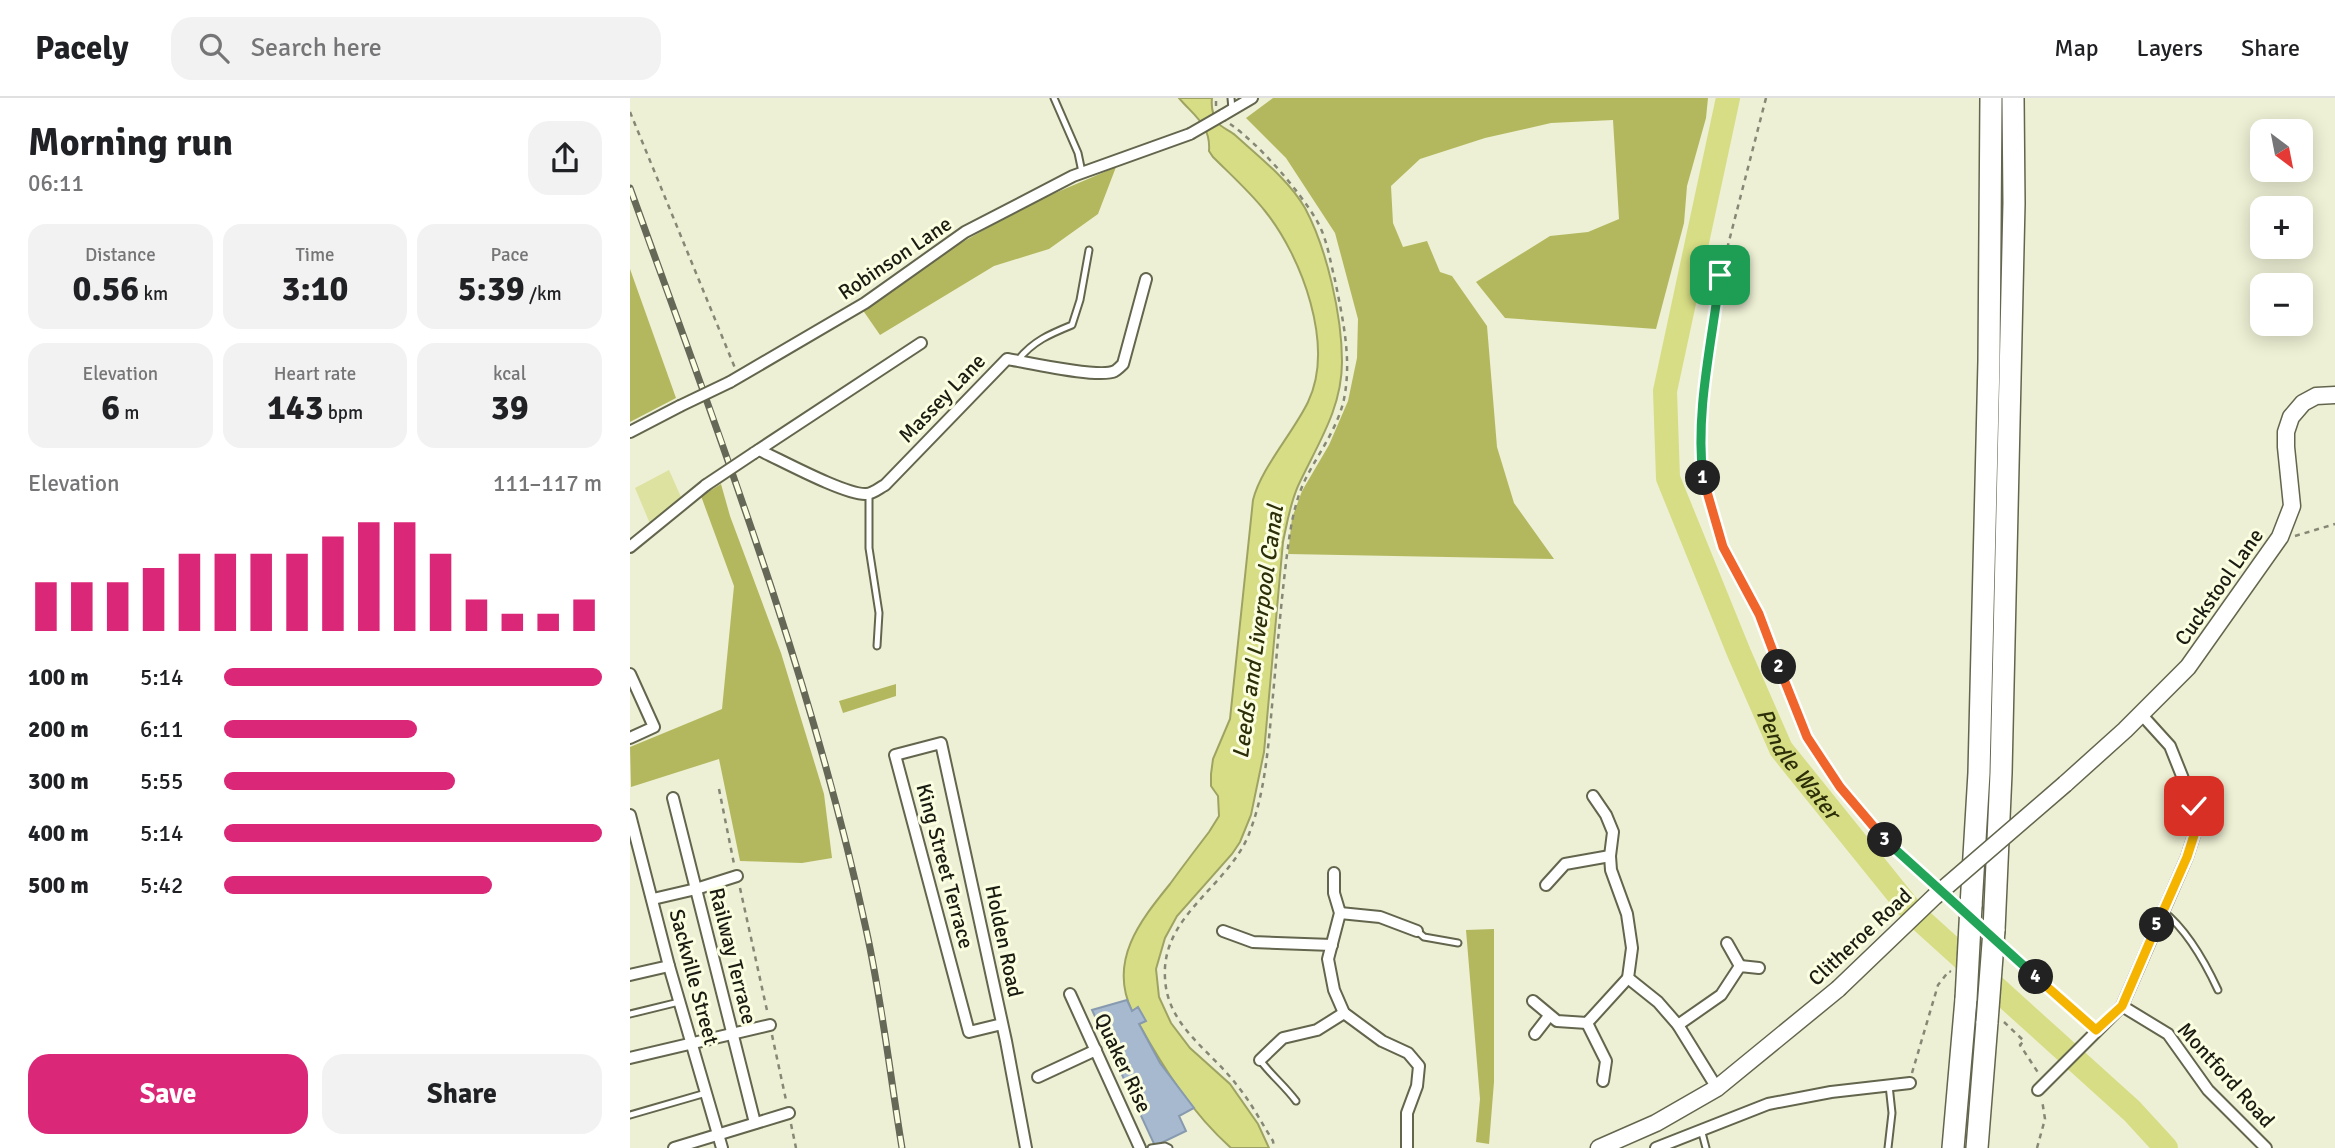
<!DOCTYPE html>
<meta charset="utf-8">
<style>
:root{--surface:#fff;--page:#f2f2f2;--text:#202124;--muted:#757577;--line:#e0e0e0;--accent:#db2777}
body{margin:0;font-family:Signika,sans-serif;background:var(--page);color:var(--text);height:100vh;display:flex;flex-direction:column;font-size:26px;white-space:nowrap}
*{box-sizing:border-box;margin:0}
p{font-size:23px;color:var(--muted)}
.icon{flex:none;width:38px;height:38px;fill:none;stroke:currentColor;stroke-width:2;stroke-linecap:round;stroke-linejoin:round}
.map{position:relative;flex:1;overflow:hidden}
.side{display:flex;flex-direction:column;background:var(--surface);width:630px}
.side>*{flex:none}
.needle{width:46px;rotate:148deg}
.fabs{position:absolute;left:1620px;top:21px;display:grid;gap:14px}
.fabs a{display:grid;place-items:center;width:63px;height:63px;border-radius:14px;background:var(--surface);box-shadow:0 4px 18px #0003;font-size:35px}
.pin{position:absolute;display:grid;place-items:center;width:60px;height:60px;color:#fff;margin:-30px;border-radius:14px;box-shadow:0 4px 10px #0006}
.km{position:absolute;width:35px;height:35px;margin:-18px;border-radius:50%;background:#222;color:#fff;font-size:19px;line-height:35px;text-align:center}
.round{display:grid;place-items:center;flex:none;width:74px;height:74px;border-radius:21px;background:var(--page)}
.head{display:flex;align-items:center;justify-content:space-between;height:119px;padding:0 28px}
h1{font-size:38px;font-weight:800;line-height:52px}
.figures{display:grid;grid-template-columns:repeat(3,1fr);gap:10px;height:119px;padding:7px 28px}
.figures div{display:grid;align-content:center;border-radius:18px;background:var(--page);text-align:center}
.figures b{font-size:35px;font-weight:800}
.figures small{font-size:19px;font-weight:400}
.figures p{font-size:19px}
.chart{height:196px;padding:14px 28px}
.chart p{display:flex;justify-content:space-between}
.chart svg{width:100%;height:126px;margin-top:7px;stroke:var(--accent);stroke-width:6}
.action{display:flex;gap:14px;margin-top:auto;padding:14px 28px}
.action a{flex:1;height:80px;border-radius:21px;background:var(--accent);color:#fff;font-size:28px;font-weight:800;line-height:80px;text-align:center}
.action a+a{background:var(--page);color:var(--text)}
ul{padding:0 28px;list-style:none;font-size:23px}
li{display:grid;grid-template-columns:112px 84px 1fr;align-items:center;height:52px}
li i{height:18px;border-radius:9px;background:var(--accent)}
header{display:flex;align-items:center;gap:42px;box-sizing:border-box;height:98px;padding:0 35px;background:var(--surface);border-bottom:2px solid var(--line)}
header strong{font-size:33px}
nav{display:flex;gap:38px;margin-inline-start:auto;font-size:24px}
.search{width:490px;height:63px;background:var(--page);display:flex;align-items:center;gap:18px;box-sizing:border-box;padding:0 24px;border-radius:21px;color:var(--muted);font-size:26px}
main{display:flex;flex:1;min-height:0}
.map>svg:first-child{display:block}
</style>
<header>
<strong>Pacely</strong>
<div class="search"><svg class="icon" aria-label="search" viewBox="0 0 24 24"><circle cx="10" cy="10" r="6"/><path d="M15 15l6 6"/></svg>Search here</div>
<nav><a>Map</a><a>Layers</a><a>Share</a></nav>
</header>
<main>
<section class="side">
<div class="head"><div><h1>Morning run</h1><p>06:11</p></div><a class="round"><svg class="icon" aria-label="share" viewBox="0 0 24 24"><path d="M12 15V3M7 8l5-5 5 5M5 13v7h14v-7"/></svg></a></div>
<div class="figures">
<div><p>Distance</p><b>0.56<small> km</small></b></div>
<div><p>Time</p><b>3:10</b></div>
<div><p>Pace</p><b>5:39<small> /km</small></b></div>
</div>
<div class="figures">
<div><p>Elevation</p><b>6<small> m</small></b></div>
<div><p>Heart rate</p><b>143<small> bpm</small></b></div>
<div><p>kcal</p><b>39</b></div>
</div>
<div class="chart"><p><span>Elevation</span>111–117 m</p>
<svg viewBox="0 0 160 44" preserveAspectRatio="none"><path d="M5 44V27M15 44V27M25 44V27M35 44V22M45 44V17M55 44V17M65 44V17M75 44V17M85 44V11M95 44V6M105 44V6M115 44V17M125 44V33M135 44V38M145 44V38M155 44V33"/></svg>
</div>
<ul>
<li><b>100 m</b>5:14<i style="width:100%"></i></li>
<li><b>200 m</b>6:11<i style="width:51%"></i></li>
<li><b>300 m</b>5:55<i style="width:61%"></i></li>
<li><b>400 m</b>5:14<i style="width:100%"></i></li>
<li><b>500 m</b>5:42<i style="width:71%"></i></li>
</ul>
<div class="action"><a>Save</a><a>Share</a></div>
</section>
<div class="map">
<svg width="1705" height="1050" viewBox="0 0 1705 1050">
<rect width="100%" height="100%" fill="#edf0d4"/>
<path fill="#dde2a1" d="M39,372L51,399L21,428L5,390Z"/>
<g fill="#b3b85f">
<path d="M643,0H1078L1076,20L1057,88L1054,125L1026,231L875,220L846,184L920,138L958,134L989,121L983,22L921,25L855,40L790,61L761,88L763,125L773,149L797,143L810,174L822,178L857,228L867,349L884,405L924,461L658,456L662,420L672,393L699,347L718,303L727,260L728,221L705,135L656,60L616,20Z"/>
<path d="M486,69L468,116L419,151L364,168L250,237L232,211L324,149L397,107Z"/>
<path d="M0,171L46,300L0,324Z"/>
<path d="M91,386L100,418L151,555L194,696L202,760L172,765L110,763L89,661L1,689L0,649L92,611L104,488L71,398Z"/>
<path d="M266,586V598L213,615L209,603Z"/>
<path d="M864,831V984L859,1046L846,1044L850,1001L836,832Z"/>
</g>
<path fill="#d7dd84" stroke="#9ea362" stroke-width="2" d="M549,0H582C581,9 583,18 588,25C592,30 601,33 605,37C629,59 659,82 675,110C697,151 712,218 712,264C712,311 687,347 668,388C660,406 657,425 653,444L634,654L621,717L610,744L602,756L547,818L535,840L526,871L529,899L541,925L560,950L600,986L628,1026L639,1050H601C562,1015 534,971 509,926L515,923L508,910L502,913C478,863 510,823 540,786C553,768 566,751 579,734L589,718L588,698L581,688V676L583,661L600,621L623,402C631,370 663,335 678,304C705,248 672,159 635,113C620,94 601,77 583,59L579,53C581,27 564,18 549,0Z"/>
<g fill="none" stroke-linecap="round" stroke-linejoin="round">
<path stroke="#d7dd84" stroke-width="24" id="s1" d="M1098,0L1035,293L1038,380L1109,555L1151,651L1284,816L1502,1013L1536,1050"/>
</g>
<path fill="#a7b9cf" stroke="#889aaf" stroke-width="2" d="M497,902L502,913L508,909L516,923L509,926L530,965L564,1010L549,1018L556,1033L525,1048L462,912Z"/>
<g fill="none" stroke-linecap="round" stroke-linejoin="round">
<g stroke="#63654d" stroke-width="9">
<g id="service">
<path d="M424,0L448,55L452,74"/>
<path d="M601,0L602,11"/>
<path d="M388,262C403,243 420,236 442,227L450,202L459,152"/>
<path d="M239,396V450L249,515L247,548"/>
<path d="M1533,813C1557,832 1575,864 1588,892"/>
<path d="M787,833L794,839L828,845"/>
<path d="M0,916L49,904"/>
<path d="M630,962C641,977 655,988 666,1003"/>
<path d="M0,1017L76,995"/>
<path d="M1071,1031L1076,1050"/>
<path d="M521,1050L535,1048L539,1050"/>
<path d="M1258,1050L1262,1015L1259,987"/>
</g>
</g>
<g stroke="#63654d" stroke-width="14">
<g id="minor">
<path d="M593,17L622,0"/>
<path d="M100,284L235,205L335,134L443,78L560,36"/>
<path d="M0,334L50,308"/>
<path d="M129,352C151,362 215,397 236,396C243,396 249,390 255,387L377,261C397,264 469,281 485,273C486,273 492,267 493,266L516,181"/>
<path d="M124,355L291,245"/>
<path d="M0,449L76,387"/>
<path d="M0,576L24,629L0,640"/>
<path d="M963,698L976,717L983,734L980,758L981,772L997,816L1002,850L998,880L1028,904L1048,927L1087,990"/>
<path d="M43,700L125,1025"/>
<path d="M0,717L39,868L92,1050"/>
<path d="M704,775V795L710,815L698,861L704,892L714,915L752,943L778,955L789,968L787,988L777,1015V1050"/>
<path d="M916,787L935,766L980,758"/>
<path d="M23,801L66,791L107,778"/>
<path d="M710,815L750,819L787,833"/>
<path d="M593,833L623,844L702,847"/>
<path d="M1097,845L1110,868"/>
<path d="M0,877L39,868"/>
<path d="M440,896L510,1050"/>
<path d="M903,903L927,923L957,925L998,880"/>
<path d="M1492,908L1538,936L1578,992L1636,1050"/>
<path d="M957,925L976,963L973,983"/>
<path d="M372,926L339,934L265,657L311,645L376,943L396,1050"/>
<path d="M1048,927L1091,897L1110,868L1129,870"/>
<path d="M905,936L919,918"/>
<path d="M0,960L140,927"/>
<path d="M630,962L653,940L687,932L714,915"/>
<path d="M408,979L466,952"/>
<path d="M1408,992L1492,908L1557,759L1566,731L1564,708L1540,648L1511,616"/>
<path d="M44,1050L159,1015"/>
<path d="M1026,1050L1138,1006L1201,994L1280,985"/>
</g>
</g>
<g stroke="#63654d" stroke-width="19">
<g id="secondary">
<path d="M1435,686L1495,632L1558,569L1650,439L1662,408L1656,349V334L1661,319L1673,305L1686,298L1705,297"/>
<path d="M969,1050L1026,1025L1087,990L1208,891"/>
</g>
</g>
<g stroke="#63654d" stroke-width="24">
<g id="motorway">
<path d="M1341,808L1349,675L1359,263L1361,0"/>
<path d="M1364,832L1371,675L1384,105L1383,0"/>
<path d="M1323,1050L1336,901"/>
<path d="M1347,1050L1357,924"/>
</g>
</g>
<g stroke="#868875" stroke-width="2.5" stroke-dasharray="5 5" stroke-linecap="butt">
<path d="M1136,0L1090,178L1072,303L1070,354L1074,383L1093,449L1129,516L1177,639L1210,689L1250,738L1300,783"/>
<path d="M586,8V0"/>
<path d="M0,14L105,270"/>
<path d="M600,26C629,46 669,92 687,123C697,140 700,163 705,182C713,222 722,261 714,301C708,329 690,353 677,378C666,399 661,425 658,449C651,502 647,555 642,608C638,651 635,695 619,736C598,789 531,817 535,880C537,928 580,952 606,986C621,1004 631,1024 643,1043L644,1050"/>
<path d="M1665,438L1705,426"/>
<path d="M89,691L104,766"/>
<path d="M110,790L138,917"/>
<path d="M1380,855L1459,926"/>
<path d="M1374,924L1394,943L1390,947L1409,976"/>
<path d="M142,937L156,1002"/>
<path d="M1282,975L1308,887L1319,873L1321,874"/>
<path d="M161,1026L166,1050"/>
<path d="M1407,1050L1415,1021L1412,1002"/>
</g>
<use href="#service" stroke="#fff" stroke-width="5"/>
<use href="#minor" stroke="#fff" stroke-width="10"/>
<use href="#secondary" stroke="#fff" stroke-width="16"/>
<use href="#motorway" stroke="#fff" stroke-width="21"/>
<g stroke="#656757" stroke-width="7">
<path id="rail" d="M0,90C87,332 182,579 236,831C252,903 260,977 272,1050"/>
</g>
<use href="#rail" stroke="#fbfee1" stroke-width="4.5" stroke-dasharray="13" stroke-linecap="butt"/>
<g stroke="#63654d" stroke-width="14" stroke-linecap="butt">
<g id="minor-bridge">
<path d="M560,36L593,17"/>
<path d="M50,308L100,284"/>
<path d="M76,387L124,355"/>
</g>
</g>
<g stroke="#63654d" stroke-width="19" stroke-linecap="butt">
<path id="secondary-bridge" d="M1208,891L1304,799L1435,686"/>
</g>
<g stroke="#63654d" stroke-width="24" stroke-linecap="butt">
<g id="motorway-bridge">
<path d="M1336,901L1341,808"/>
<path d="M1357,924L1364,832"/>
</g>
</g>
<use href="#minor-bridge" stroke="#fff" stroke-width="10"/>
<use href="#secondary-bridge" stroke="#fff" stroke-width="16"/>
<use href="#motorway-bridge" stroke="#fff" stroke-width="21"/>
</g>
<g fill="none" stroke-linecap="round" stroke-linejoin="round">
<g stroke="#fff" stroke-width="14">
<path id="split-1" d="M1073,380C1065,313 1082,245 1090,177"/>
</g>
<g stroke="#fff" stroke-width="14">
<path id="split-2" d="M1073,380L1093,449L1129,516L1149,569"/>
</g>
<g stroke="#fff" stroke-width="14">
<path id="split-3" d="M1149,569L1177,639L1210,689L1255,742"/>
</g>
<g stroke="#fff" stroke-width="14">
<path id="split-4" d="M1255,742L1406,879"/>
</g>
<g stroke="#fff" stroke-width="14">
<path id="split-5" d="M1406,879L1466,932L1492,908L1527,827"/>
</g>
<g stroke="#fff" stroke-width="14">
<path id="split-6" d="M1527,827L1557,759L1566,731L1564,708"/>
</g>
<use href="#split-1" stroke="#22a559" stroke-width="9"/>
<use href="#split-2" stroke="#f0652b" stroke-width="9"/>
<use href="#split-3" stroke="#f0652b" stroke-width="9"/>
<use href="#split-4" stroke="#22a559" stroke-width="9"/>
<use href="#split-5" stroke="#f5b400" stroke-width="9"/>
<use href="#split-6" stroke="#f5b400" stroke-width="9"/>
</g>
<g text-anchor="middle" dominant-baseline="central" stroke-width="6" stroke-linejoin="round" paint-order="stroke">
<g font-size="21" fill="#1a1b11" stroke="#fbfee1">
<text transform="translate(265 160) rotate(-34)">Robinson Lane</text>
<text transform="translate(312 300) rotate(-46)">Massey Lane</text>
<text transform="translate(1589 489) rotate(-55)">Cuckstool Lane</text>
<text transform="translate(315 768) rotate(75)">King Street Terrace</text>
<text transform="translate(1230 839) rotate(-43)">Clitheroe Road</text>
<text transform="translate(374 843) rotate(78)">Holden Road</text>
<text transform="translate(103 858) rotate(76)">Railway Terrace</text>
<text transform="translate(64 879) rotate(75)">Sackville Street</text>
<text transform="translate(493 965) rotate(65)">Quaker Rise</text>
<text transform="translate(1596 977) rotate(48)">Montford Road</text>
</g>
<g font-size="23" font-style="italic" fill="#2d2f08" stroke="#fbfee1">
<text transform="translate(628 534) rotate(-82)">Leeds and Liverpool Canal</text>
<text stroke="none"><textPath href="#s1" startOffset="702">Pendle Water</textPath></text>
</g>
</g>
</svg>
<div class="fabs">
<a><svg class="needle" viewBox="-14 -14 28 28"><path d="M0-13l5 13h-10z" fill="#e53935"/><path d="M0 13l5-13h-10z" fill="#757577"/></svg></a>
<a>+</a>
<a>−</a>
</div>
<div class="pin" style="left:1090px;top:177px;background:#1e9e55"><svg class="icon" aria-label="arrive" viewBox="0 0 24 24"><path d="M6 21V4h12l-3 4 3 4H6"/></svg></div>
<div class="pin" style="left:1564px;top:708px;background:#d93025"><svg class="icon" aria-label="check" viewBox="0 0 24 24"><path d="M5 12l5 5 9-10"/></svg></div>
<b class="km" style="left:1073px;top:380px">1</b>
<b class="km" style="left:1149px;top:569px">2</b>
<b class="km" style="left:1255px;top:742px">3</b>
<b class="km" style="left:1406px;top:879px">4</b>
<b class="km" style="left:1527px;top:827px">5</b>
</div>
</main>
